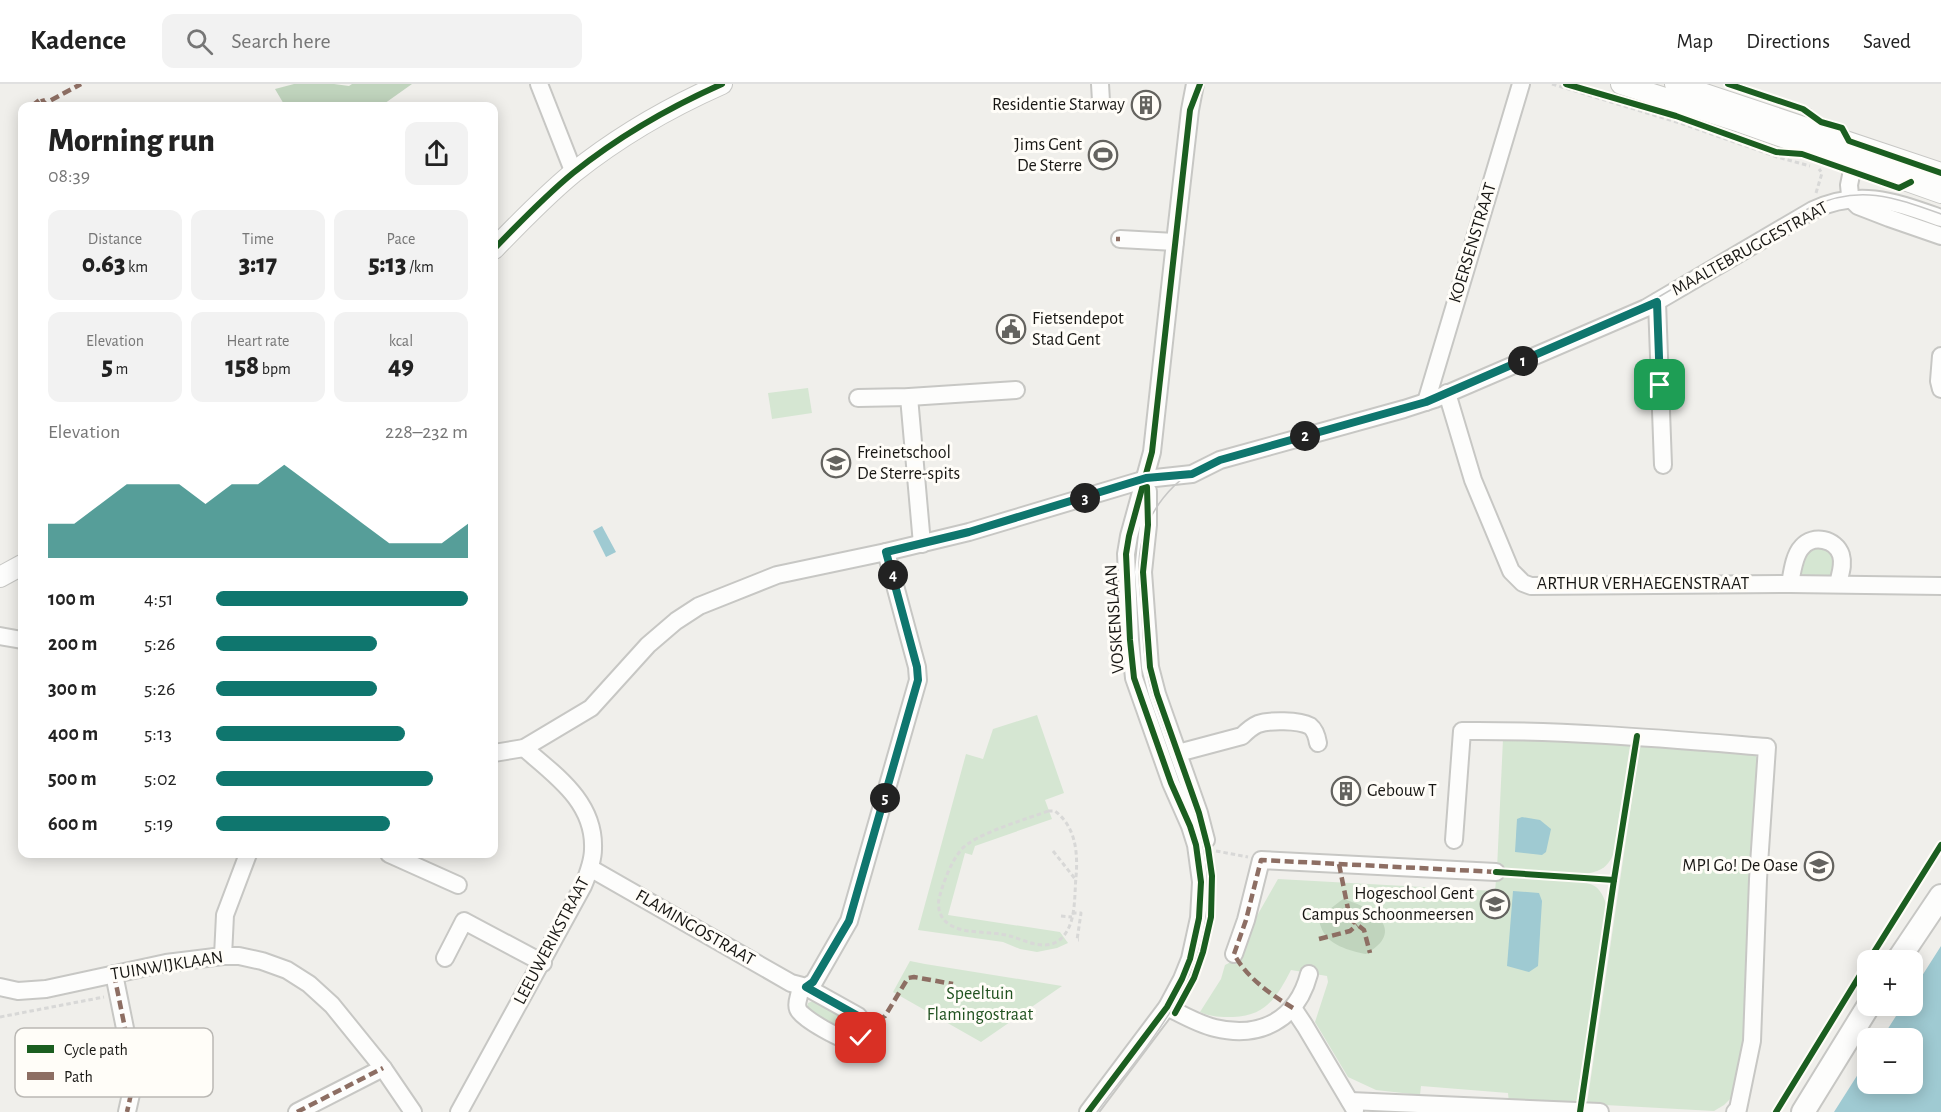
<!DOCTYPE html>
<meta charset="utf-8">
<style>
:root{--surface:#fff;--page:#f2f2f2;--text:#222;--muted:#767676;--line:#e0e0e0;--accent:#0f766e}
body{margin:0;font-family:"Alegreya Sans",sans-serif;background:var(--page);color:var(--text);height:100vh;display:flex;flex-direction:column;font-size:22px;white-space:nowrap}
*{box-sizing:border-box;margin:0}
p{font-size:20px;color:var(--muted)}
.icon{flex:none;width:33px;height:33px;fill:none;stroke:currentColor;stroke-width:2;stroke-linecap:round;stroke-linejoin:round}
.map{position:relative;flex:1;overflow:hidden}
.details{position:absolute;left:18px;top:18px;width:480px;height:756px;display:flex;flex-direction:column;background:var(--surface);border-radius:12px;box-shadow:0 3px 15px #0003}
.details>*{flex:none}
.controls{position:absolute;left:1857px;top:866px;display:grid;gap:12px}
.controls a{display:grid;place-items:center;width:66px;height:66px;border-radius:12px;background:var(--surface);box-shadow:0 3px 15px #0003;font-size:30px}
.pin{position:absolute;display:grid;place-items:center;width:51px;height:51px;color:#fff;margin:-26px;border-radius:12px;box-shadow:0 3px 9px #0006}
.km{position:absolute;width:30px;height:30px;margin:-15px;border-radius:50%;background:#222;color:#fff;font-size:16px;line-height:30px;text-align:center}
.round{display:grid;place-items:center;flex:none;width:63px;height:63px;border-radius:12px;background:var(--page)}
.head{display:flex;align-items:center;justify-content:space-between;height:102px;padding:0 30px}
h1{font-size:33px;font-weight:800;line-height:45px}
.metrics{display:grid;grid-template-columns:repeat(3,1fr);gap:9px;height:102px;padding:6px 30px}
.metrics div{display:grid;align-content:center;border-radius:12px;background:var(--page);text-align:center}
.metrics b{font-size:26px;font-weight:800}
.metrics small{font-size:16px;font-weight:400}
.metrics p{font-size:16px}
.chart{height:168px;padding:12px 30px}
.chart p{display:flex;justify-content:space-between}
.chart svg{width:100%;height:108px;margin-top:6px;fill:var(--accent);opacity:.7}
ul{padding:0 30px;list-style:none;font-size:20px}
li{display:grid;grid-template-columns:96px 72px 1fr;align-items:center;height:45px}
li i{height:15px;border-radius:8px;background:var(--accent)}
header{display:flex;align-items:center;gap:36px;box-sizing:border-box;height:84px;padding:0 30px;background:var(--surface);border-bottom:2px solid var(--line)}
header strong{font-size:28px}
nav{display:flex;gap:33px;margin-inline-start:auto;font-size:21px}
.search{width:420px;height:54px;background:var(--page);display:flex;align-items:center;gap:15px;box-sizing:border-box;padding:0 21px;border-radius:12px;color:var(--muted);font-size:22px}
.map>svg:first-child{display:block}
</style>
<header>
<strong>Kadence</strong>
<div class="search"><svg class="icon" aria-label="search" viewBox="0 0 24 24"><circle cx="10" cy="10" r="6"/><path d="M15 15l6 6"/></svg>Search here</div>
<nav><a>Map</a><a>Directions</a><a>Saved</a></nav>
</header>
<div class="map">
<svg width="1941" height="1028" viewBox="0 0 1941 1028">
<rect width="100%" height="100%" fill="#f0efeb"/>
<g fill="#d5e6d2">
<path d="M808,304L812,329L772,335L768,309Z"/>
<path d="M1812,461L1833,465L1836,486L1829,493H1798L1799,475Z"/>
<path d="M1037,631L1064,709L1045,716L1052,735L975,762L972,771L965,769L948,831L1060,848L1068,859L1057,864L1037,868L1020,865L1003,858L918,846L966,670L983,675L993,645Z"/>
<path d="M1503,655L1626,659L1630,662L1613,771C1607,784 1600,787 1586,790L1497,785Z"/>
<path d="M1640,661L1754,667L1759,679L1750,801L1742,974L1733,1012L1724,1021L1714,1027L1587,1020Z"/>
<path d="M1499,793C1520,794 1581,792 1596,803C1602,808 1605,816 1607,823L1576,1020L1509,1019L1508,1009L1421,1002L1420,1011L1376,1006L1348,993L1315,938L1328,898L1327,892L1291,886C1277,913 1266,932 1233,933C1220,933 1212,933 1200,928L1221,895L1225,881L1229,879L1238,865L1278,795L1495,807L1496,796Z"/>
<path d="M910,877L925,880L1062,902L981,958L893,908Z"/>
<path d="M813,917L855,941L856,946L853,950H848L809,928L807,924L808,919Z"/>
</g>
<g fill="#c0d4bd">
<path d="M294,0H334L349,2L352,0H412L381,22H285L275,5Z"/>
<path d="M1343,815C1372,823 1408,846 1366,870C1350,867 1327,861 1321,843C1319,839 1319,833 1319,828L1330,825Z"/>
</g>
<g fill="#9fcad2">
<path d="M602,442L616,468L606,473L593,447Z"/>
<path d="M1522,733L1540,736L1551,745L1546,768L1542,771L1515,768L1517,735Z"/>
<path d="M1513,807L1539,809L1542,817L1538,882L1529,888L1507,882Z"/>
<path d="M1941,862V1028H1834L1867,976L1868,999H1912V954H1882L1903,921H1912L1913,906Z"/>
</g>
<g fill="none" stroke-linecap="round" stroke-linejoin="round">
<g stroke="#c7c7c4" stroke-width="20">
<g id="minor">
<path d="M539,0L574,89"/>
<path d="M1100,0L1101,17"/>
<path d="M1856,67L1849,101L1850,111L1854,118L1858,122L1889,134L1941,152"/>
<path d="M1120,155L1175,158"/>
<path d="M1657,218L1663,381"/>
<path d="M1941,272L1939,297L1941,305"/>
<path d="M1447,309L1473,396L1511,487L1523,499L1531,502L1790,500L1941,502"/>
<path d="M909,313L922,460"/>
<path d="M858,314L909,313L1016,306"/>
<path d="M1426,318L1521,0"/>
<path d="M1148,407V441L1143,488L1150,583L1157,610L1199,729L1206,756"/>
<path d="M1790,500C1792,489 1794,471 1802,463C1813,450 1836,455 1841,471C1844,481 1840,490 1838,500"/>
<path d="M0,552L22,556"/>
<path d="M494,669L524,664L591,624L648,561L676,537L699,522L777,491L886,468L969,448L1146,395L1192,390L1220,376L1404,325L1435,315L1646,224L1813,126C1860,104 1895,118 1941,134"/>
<path d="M1178,669L1242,652C1247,647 1251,643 1258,640C1269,636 1299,636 1310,642C1315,646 1317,653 1318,659"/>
<path d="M1454,756L1462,647C1564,646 1666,655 1767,663L1758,795L1752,957L1738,1025L1735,1028"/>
<path d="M389,770L458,801"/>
<path d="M590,784L791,899L806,903L814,898L849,837L918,596L917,583L886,468"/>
<path d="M1234,870L1246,836L1261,776L1496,788"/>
<path d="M223,872L225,831L248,770"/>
<path d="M445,874L464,837L543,879"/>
<path d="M114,890L131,974L133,1001L127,1028"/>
<path d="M0,903L18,907L46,905L166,879L223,872H239L262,877L287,886L309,900L332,921L383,984L413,1028"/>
<path d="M800,903C801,911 795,918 798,925C801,934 845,959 854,957C858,957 862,953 864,949C866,942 863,937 858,932L806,903"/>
<path d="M1167,923C1183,931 1198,940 1215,944C1260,955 1297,936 1309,890"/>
<path d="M1293,924L1305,942L1355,1026"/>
<path d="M1350,1017L1600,1028"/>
<path d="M297,1028L383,984"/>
<path d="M459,1028L583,802C588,790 593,777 593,765C595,718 555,691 524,664"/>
<path d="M1088,1028L1167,923L1182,895L1190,875L1199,834L1201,798L1196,761L1190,742L1171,699L1134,594L1130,556L1126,470L1129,452L1152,368L1175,158L1190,26L1195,0"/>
</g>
</g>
<g stroke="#c7c7c4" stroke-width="22">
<g id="major">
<path d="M1621,0L1740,38L1941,109"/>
<path d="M1675,0L1941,89"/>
<path d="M494,165C519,139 545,112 573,89C618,53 670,23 722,0"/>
<path d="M0,493L22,481"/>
</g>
</g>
<g stroke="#c7c7c4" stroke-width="26">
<g id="highway">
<path d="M1898,876L1941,812"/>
<path d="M1803,1028L1869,921"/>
</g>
</g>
<g stroke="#d8d8d7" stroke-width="3" stroke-dasharray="4.5 3" stroke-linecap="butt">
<path d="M1552,0L1683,40L1777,73L1810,82"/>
<path d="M1736,0L1811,26"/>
<path d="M1816,109L1822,89L1819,85"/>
<path d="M1048,727H1055C1076,743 1078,769 1076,793C1074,813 1077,844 1058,857C1043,867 1025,856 1010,852C993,847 966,850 952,842C940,836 936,823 940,811C944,797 951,778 961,766C974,750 1027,735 1048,727Z"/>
<path d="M1053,767L1076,796"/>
<path d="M1216,767L1248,773"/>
<path d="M1072,829H1081L1077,856H1079"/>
<path d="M1061,832L1072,833"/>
<path d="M0,933L104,913"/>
</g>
<use href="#minor" stroke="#fdfdfc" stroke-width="16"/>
<use href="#major" stroke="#fdfdfc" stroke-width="20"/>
<use href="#highway" stroke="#fdfdfc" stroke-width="22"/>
<path stroke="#c7c7c6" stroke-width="1.5" d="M1097,1028C1144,964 1200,907 1207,824C1214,746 1171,674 1150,601C1144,577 1143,553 1142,529C1141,512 1138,495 1139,479C1141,429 1175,391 1219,373L1427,314L1635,225L1657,214L1811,123C1859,100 1894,113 1941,130"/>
<g stroke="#8d6e63" stroke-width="4.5" stroke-dasharray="9 4.5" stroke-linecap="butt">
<path d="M32,22L42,14L44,20L81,0"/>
<path d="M22,59V62"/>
<path d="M1116,155H1120"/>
<path d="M1339,780L1350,835L1364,846L1370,869"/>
<path d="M1319,855L1350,847L1357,841"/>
<path d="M114,890L131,974L133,1001L127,1028"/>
<path d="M1293,924C1270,910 1247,894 1234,870L1246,836L1261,776L1496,788"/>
<path d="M864,938L879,936L885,932L908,894L914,893L953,900"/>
<path d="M297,1028L383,984"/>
</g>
<g stroke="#fffdf8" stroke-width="10">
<g id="cycleway">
<path d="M1566,0L1676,32L1776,68L1802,70L1899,104L1911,98"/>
<path d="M1728,0L1803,25L1821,38L1842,44L1849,57L1941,89"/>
<path d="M494,165C519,139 545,112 573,89C618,53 670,23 722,0"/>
<path d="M1147,403L1148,441L1143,488L1150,583L1157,610L1199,729L1208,764L1212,792L1211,833L1203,868L1194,894L1175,929"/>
<path d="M1496,788L1614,796"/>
<path d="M1869,876L1941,761"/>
<path d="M1088,1028L1167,923L1182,895L1190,875L1199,834L1201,798L1196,761L1190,742L1171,699L1134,594L1130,556L1126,470L1129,452L1152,368L1190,26L1200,0"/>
<path d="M1580,1028L1614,796L1637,652"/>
<path d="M1776,1028L1868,878"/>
</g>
</g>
<use href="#cycleway" stroke="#1b5e20" stroke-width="6"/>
</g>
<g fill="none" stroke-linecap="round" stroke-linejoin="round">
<g stroke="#fff" stroke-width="12">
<path id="route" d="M861,954C866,945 865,940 858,932L806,903L813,898L849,837L918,596L917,583L886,468L969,448L1146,394L1192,390L1220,376L1426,318L1657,218L1660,301"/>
</g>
<use href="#route" stroke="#0f766e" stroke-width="8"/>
</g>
<defs>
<g id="building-ring" transform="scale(1.5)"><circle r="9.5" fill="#fffdf8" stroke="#64635f" stroke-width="1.5"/><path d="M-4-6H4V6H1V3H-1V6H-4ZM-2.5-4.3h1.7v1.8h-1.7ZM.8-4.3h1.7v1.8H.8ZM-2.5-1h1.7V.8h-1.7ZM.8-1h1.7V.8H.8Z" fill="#64635f"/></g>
<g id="stadium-ring" transform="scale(1.5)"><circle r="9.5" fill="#fffdf8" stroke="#64635f" stroke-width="1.5"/><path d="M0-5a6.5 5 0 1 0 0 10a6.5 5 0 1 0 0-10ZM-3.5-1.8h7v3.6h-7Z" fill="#64635f"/></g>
<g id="civic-ring" transform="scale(1.5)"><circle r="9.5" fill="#fffdf8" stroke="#64635f" stroke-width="1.5"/><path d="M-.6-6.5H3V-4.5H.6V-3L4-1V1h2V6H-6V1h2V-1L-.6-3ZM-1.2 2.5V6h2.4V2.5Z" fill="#64635f"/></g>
<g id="school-ring" transform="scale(1.5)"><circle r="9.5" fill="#fffdf8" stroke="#64635f" stroke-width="1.5"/><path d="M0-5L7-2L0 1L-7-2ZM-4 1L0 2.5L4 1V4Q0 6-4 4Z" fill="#64635f"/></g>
<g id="university-ring" transform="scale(1.5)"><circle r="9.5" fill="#fffdf8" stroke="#64635f" stroke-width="1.5"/><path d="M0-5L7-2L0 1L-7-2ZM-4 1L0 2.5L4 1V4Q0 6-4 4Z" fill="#64635f"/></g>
</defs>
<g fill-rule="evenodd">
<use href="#building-ring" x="1146" y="21"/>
<use href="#stadium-ring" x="1103" y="71"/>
<use href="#civic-ring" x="1011" y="245"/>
<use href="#school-ring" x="836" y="379"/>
<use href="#building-ring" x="1346" y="707"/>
<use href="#school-ring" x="1819" y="782"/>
<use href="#university-ring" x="1495" y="820"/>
</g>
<g text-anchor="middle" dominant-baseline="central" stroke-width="6" stroke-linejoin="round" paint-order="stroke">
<g font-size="18" fill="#181714" stroke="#fffdf8" text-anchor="end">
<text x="1125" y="21">Residentie Starway</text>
<text x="1082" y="61">Jims Gent<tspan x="1082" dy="21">De Sterre</tspan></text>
<text x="1032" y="235" text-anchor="start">Fietsendepot<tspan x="1032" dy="21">Stad Gent</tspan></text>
<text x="857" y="369" text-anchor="start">Freinetschool<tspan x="857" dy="21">De Sterre-spits</tspan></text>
<text x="1367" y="707" text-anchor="start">Gebouw T</text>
<text x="1798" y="782">MPI Go! De Oase</text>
<text x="1474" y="810">Hogeschool Gent<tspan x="1474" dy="21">Campus Schoonmeersen</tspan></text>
</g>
<g font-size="18" fill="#181714" stroke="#fffdf8">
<text transform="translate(1473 159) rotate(-73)">KOERSENSTRAAT</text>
<text transform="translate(1750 165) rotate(-29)">MAALTEBRUGGESTRAAT</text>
<text x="1643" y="500">ARTHUR VERHAEGENSTRAAT</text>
<text transform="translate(1115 535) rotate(-94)">VOSKENSLAAN</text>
<text transform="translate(695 844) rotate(30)">FLAMINGOSTRAAT</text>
<text transform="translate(552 857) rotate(-62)">LEEUWERIKSTRAAT</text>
<text transform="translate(167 882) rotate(-9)">TUINWIJKLAAN</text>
</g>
<g font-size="18" fill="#215220" stroke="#fffdf8">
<text x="980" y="910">Speeltuin<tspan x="980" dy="21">Flamingostraat</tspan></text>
</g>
</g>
<rect x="15" y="944" width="198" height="69" rx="9" fill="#fffdf8" stroke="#bab8b4" stroke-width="1.5"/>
<rect x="27" y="961" width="27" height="8" fill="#1b5e20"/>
<rect x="27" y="988" width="27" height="8" fill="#8d6e63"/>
<g font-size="16" fill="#181714">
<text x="64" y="971">Cycle path</text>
<text x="64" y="998">Path</text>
</g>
</svg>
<div class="controls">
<a>+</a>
<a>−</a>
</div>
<div class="pin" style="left:1660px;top:301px;background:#1e9e55"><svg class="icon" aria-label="arrive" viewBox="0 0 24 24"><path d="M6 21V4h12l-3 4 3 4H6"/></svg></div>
<div class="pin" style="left:861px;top:954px;background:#d93025"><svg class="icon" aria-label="check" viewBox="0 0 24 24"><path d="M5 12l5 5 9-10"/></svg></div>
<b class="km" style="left:1523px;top:277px">1</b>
<b class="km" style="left:1305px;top:352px">2</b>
<b class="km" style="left:1085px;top:414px">3</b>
<b class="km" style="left:893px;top:491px">4</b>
<b class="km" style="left:885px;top:714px">5</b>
<section class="details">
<div class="head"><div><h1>Morning run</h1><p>08:39</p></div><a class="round"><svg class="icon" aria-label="share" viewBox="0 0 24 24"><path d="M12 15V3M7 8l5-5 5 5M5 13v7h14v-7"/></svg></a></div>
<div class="metrics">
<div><p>Distance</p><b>0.63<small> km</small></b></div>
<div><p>Time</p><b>3:17</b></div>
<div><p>Pace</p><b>5:13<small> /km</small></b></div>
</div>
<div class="metrics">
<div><p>Elevation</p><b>5<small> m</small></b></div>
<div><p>Heart rate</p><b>158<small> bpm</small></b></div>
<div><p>kcal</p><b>49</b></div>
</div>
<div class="chart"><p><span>Elevation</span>228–232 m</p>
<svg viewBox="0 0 160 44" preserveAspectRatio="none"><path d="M0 44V30L10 30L20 22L30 14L40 14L50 14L60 22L70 14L80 14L90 6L100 14L110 22L120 30L130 38L140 38L150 38L160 30V44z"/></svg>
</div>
<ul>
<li><b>100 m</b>4:51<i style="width:100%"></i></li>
<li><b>200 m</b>5:26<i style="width:64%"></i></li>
<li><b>300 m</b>5:26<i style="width:64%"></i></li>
<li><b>400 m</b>5:13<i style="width:75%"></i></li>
<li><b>500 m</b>5:02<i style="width:86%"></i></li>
<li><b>600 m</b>5:19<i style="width:69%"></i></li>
</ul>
</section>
</div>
